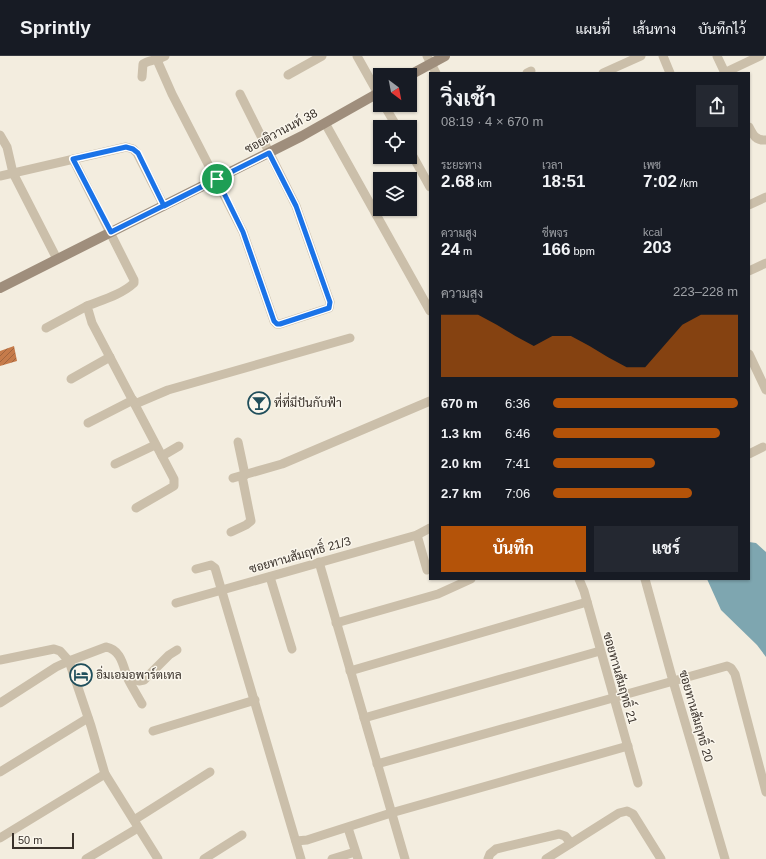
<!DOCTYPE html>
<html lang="th">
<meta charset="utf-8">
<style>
:root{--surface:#171b24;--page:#242831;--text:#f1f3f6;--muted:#9ea1a6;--line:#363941;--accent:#b45309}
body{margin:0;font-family:Helvetica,Sarabun,sans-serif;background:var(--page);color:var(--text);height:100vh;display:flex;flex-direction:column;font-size:15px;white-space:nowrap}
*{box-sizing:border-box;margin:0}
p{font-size:13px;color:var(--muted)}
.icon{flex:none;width:22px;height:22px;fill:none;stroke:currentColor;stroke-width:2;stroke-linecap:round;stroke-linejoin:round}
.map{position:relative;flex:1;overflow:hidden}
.side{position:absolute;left:429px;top:16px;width:321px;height:508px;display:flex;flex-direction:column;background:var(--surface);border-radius:0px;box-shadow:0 1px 3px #0004}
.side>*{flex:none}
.needle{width:26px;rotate:148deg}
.tools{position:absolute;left:373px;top:12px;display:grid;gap:8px}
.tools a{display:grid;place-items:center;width:44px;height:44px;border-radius:0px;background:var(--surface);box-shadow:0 1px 3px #0004;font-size:20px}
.scale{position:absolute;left:12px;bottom:10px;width:62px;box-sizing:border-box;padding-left:4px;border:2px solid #39312a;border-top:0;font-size:11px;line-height:14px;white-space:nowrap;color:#39312a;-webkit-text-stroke:3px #faf6ec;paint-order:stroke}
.pin{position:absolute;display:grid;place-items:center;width:34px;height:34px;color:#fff;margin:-17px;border:2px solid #fff;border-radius:50%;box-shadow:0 1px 4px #0007}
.round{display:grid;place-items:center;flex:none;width:42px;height:42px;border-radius:0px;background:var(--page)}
.overview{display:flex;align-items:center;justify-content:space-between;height:68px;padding:0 12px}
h1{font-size:22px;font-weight:700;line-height:30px}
.metrics{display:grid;grid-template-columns:repeat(3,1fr);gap:6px;height:68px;padding:4px 12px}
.metrics div{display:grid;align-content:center}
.metrics b{font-size:17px;font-weight:700}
.metrics small{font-size:11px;font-weight:400}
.metrics p{font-size:11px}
.chart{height:112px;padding:8px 12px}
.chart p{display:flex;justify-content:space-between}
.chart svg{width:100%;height:72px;margin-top:4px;fill:var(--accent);opacity:.7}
.action{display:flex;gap:8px;margin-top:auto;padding:8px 12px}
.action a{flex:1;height:46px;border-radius:0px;background:var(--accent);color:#fff;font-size:16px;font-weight:700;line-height:46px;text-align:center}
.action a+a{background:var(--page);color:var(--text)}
ul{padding:0 12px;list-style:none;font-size:13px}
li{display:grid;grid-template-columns:64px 48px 1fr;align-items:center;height:30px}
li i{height:10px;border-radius:5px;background:var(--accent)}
header{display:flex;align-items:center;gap:24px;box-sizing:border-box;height:56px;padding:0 20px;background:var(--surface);border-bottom:1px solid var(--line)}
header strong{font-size:19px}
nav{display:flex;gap:22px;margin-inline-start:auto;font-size:14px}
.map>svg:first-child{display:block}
</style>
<header>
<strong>Sprintly</strong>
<nav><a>แผนที่</a><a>เส้นทาง</a><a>บันทึกไว้</a></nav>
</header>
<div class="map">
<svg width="766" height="803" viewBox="0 0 766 803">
<defs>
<pattern id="building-hatch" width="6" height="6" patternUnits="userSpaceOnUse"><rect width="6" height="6" fill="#c67b4a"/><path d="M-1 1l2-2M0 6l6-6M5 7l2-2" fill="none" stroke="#a2653e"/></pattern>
</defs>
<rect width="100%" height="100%" fill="#f3eddf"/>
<path fill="#7ea6b0" d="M749,486L756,487L766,496V601L757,589L721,554L707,523H749Z"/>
<path fill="url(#building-hatch)" d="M14,290L17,305L0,310V295Z"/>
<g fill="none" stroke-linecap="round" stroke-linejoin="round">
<g stroke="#cbbfaa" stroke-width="9">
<path d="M357,0L380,41"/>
<path d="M427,0L436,17"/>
<path d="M663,0L670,17"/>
<path d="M717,0L725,17"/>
<path d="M157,4L172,38L243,176L274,265L277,268H280L329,252L330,246L296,150L240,38"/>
<path d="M527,17L531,15"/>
<path d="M603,17L641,0"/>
<path d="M724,17L760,0"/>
<path d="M288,19L322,0"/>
<path d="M142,21L143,8C149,4 158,4 165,0"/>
<path d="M384,49L397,71"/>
<path d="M325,67L430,255"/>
<path d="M749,71C753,79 756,85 766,84"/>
<path d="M0,79L7,91L13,117L57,203"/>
<path d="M410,95L430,131"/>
<path d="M73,103L134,224V227C121,239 102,244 87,250L92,267L174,423V430L169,433L136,452"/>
<path d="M0,120L126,91L133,93L137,97L164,150"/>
<path d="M749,149L766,141"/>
<path d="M749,215L766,207"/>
<path d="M46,272L87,250"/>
<path d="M749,298L766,334"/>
<path d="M71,323L110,301"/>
<path d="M135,348L168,334L350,282"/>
<path d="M88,367L133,344"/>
<path d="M238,386L245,419"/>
<path d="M749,398L763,391"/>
<path d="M162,400L179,390"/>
<path d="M115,408L155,389"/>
<path d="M233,422L282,408L430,345"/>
<path d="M231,476L246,469L251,465L242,420"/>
<path d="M417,479L427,514"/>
<path d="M319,506L405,803"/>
<path d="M196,513L211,509L215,512L301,803"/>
<path d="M270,521L292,593"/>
<path d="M579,523L584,535L638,727"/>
<path d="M645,523L673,625L725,803"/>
<path d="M176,547L417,479L430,472"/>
<path d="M336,567L438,538L471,523"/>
<path d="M0,604L54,593L60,595L69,605L91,670L105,718L158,803"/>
<path d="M350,615L587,546"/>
<path d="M128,622L139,625L144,624L169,599L177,594"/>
<path d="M0,647L56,611L69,605L106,591C122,594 123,611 128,623C132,631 137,639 142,648"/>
<path d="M364,662L600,595"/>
<path d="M153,675L255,644"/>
<path d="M377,708L727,610L731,612L735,618L766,736"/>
<path d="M0,716L88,662"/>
<path d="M134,764L210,716"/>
<path d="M348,772L358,803"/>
<path d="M0,782L105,718"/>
<path d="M296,785L307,784L391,757L628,690"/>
<path d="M86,803L138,772"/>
<path d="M204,803L242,779"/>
<path d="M332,803L355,796"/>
<path d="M488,803L490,798L496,793L559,778L565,780L571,787"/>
<path d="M546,803L619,757L627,755L633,758L661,803"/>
</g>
<g stroke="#9f8e7c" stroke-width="10">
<path d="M410,19L445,0"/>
<path d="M0,232L302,80L380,36"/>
</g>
</g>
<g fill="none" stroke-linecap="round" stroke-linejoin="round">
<g stroke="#fff" stroke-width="8">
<path id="route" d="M217,123L164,150L138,97L133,93L126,91L73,103L111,176L217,123L243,176L274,265L277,268H280L329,252L330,246L296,150L269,97L217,123"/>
</g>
<use href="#route" stroke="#1a73e8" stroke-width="5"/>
</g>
<defs>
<g id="bar-ring" transform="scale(1.15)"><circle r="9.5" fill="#faf6ec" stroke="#1f4e5b" stroke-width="1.5"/><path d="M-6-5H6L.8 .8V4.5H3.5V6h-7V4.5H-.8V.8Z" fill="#1f4e5b"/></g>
<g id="hotel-ring" transform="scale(1.15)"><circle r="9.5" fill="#faf6ec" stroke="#1f4e5b" stroke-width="1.5"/><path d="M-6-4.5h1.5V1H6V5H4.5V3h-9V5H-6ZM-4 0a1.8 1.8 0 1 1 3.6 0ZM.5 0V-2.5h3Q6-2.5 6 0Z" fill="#1f4e5b"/></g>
</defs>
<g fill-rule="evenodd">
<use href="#bar-ring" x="259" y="347"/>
<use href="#hotel-ring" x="81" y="619"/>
</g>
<g text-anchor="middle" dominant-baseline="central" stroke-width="3" stroke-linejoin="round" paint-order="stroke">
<g font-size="12" fill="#39312a" stroke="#faf6ec">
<text transform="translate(281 75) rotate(-28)">ซอยติวานนท์ 38</text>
<text transform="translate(300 499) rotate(-16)">ซอยทานสัมฤทธิ์ 21/3</text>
<text transform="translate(620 622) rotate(74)">ซอยทานสัมฤทธิ์ 21</text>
<text transform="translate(696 660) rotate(74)">ซอยทานสัมฤทธิ์ 20</text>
</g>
<g font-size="12" fill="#39312a" stroke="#faf6ec" text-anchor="start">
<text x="274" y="347">ที่ที่มีปันกับฟ้า</text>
<text x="96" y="619">อิ่มเอมอพาร์ตเทล</text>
</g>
</g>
</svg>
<div class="tools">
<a><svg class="needle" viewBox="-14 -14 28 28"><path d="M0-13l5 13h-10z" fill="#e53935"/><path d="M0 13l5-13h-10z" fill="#9ea1a6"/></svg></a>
<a><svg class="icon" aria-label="locate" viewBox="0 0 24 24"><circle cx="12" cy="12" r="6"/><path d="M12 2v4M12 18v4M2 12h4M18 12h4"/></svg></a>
<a><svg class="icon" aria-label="layers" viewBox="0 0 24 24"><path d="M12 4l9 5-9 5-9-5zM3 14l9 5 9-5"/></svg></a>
</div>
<div class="scale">50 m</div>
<div class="pin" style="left:217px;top:123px;background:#1e9e55"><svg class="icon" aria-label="arrive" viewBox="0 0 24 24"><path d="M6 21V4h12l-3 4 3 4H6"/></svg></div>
<section class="side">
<div class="overview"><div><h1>วิ่งเช้า</h1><p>08:19 · 4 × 670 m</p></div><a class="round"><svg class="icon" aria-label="share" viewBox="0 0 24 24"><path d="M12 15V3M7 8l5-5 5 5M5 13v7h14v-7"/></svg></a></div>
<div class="metrics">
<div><p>ระยะทาง</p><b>2.68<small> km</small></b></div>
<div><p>เวลา</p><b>18:51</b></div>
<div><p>เพซ</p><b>7:02<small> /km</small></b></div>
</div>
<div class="metrics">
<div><p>ความสูง</p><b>24<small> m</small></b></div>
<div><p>ชีพจร</p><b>166<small> bpm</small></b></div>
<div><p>kcal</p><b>203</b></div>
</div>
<div class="chart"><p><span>ความสูง</span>223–228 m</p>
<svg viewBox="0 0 160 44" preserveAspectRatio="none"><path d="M0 44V6L10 6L20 6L30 12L40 19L50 25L60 19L70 19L80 25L90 32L100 38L110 38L120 25L130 12L140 6L150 6L160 6V44z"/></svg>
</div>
<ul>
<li><b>670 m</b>6:36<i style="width:100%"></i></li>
<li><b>1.3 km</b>6:46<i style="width:90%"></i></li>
<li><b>2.0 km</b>7:41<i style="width:55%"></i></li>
<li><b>2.7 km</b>7:06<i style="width:75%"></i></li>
</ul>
<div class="action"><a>บันทึก</a><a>แชร์</a></div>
</section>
</div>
